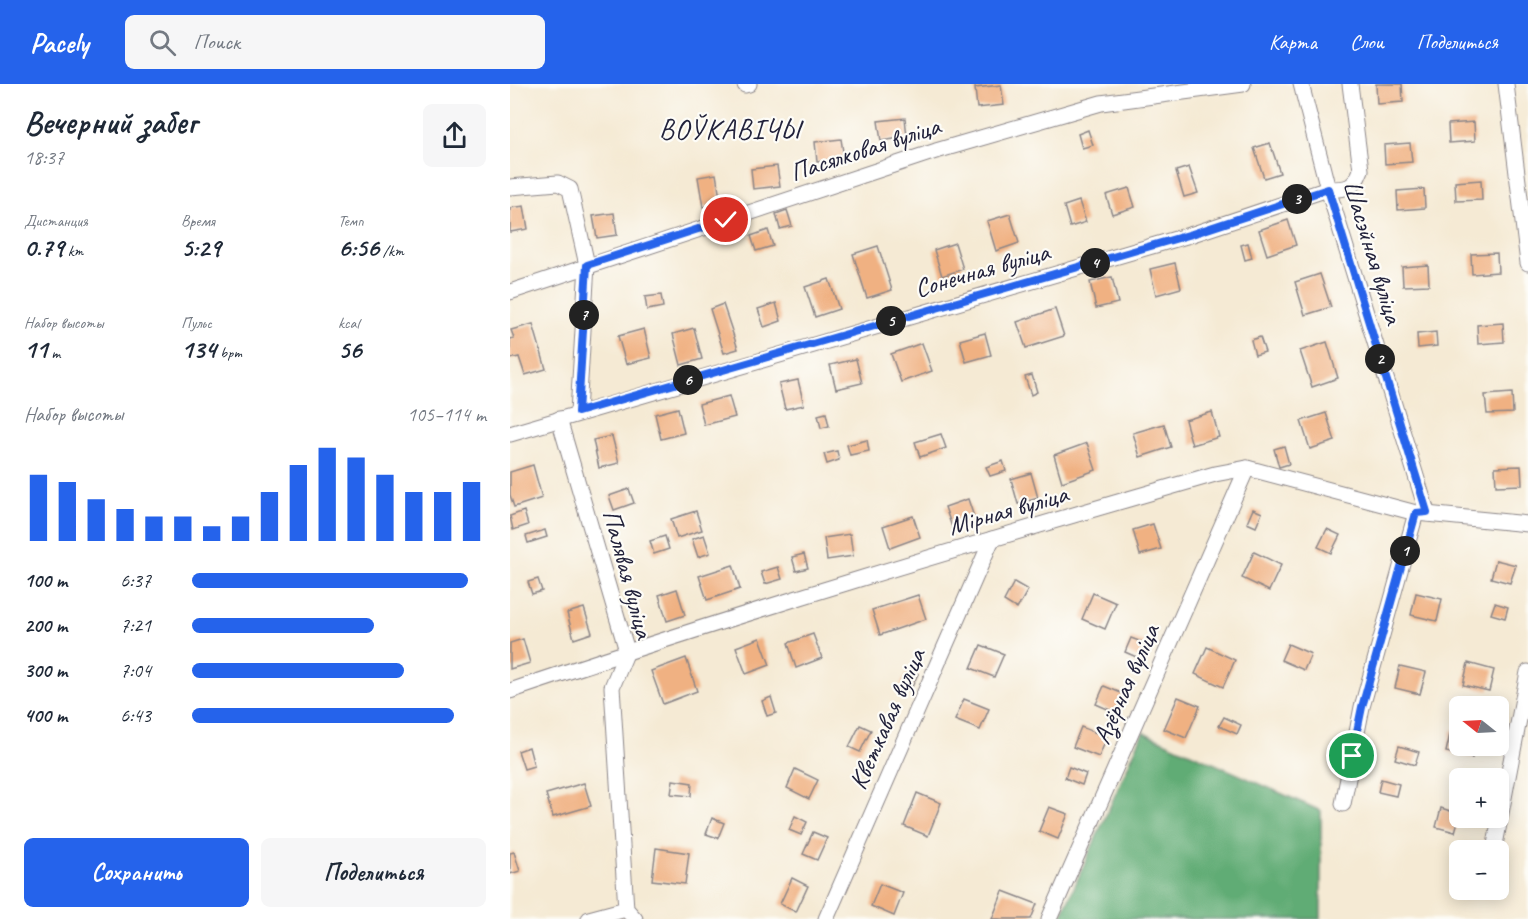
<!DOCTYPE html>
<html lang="ru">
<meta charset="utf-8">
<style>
:root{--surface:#fff;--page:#f6f6f7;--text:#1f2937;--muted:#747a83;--accent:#2563eb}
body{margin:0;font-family:Caveat,sans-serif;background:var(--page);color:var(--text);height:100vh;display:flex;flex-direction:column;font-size:22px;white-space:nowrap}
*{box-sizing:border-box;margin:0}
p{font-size:20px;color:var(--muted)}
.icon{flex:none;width:33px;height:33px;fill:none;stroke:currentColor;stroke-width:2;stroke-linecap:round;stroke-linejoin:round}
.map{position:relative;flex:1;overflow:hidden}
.drawer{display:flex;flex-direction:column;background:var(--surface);width:510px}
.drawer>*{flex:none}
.needle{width:39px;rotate:288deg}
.buttons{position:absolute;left:939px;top:612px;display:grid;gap:12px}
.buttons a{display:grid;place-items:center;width:60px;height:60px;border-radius:9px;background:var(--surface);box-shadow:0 3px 15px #0003;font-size:30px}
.pin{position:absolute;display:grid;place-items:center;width:51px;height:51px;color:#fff;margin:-26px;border:3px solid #fff;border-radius:50%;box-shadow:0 2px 6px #0007}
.km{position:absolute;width:30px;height:30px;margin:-15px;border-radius:50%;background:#222;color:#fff;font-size:16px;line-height:30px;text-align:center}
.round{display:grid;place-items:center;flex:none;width:63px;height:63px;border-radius:9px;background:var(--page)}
.summary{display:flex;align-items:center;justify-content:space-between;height:102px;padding:0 24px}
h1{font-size:33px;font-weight:700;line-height:45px}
.stats{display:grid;grid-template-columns:repeat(3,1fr);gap:9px;height:102px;padding:6px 24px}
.stats div{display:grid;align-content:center}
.stats b{font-size:26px;font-weight:700}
.stats small{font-size:16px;font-weight:400}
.stats p{font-size:16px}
.chart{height:168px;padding:12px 24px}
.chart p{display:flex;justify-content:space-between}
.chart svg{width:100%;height:108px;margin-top:6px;stroke:var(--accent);stroke-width:6}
.primary-button{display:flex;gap:12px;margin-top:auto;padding:12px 24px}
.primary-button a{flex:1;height:69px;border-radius:9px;background:var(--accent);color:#fff;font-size:24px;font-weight:700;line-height:69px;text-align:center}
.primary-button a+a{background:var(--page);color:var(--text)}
ul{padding:0 24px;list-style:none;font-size:20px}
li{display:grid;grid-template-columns:96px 72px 1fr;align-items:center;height:45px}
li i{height:15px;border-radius:8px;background:var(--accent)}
header{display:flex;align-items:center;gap:36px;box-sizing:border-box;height:84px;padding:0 30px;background:var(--accent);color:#fff}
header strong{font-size:28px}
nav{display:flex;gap:33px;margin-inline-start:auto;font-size:21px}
.search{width:420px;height:54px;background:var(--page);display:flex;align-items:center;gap:15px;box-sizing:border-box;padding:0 21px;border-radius:9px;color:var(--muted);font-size:22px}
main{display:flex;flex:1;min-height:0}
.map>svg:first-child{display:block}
</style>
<header>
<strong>Pacely</strong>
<div class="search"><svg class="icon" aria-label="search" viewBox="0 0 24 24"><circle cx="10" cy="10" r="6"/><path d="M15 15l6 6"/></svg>Поиск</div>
<nav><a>Карта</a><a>Слои</a><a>Поделиться</a></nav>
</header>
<main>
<section class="drawer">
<div class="summary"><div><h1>Вечерний забег</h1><p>18:37</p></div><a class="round"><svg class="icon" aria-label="share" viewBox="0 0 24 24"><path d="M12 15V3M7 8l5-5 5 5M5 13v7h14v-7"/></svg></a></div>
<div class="stats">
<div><p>Дистанция</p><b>0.79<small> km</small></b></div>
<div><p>Время</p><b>5:29</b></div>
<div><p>Темп</p><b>6:56<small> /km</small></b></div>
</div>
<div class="stats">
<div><p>Набор высоты</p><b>11<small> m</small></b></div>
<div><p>Пульс</p><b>134<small> bpm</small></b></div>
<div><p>kcal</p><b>56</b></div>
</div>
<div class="chart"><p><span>Набор высоты</span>105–114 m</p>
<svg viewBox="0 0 160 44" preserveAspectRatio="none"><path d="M5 44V17M15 44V20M25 44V27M35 44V31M45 44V34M55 44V34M65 44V38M75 44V34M85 44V24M95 44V13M105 44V6M115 44V10M125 44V17M135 44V24M145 44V24M155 44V20"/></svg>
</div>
<ul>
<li><b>100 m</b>6:37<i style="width:94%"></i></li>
<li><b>200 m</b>7:21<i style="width:62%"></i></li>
<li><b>300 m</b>7:04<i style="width:72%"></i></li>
<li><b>400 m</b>6:43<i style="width:89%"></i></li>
</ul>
<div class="primary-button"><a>Сохранить</a><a>Поделиться</a></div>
</section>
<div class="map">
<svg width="1018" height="835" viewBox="0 0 1018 835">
<rect width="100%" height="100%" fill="#fdfcf7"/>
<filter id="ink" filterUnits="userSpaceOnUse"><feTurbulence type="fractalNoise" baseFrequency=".0167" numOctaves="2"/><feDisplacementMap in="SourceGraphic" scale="12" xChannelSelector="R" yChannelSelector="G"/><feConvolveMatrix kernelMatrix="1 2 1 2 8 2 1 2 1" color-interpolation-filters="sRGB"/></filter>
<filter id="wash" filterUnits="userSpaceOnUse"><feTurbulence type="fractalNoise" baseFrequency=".008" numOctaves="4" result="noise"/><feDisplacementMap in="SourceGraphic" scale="24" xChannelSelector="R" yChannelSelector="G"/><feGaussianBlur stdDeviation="1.35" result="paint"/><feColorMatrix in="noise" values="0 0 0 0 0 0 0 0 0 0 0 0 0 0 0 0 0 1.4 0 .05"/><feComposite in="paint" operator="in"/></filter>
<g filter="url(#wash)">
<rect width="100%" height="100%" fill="#f5ead4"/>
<path fill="#60ac75" stroke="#416758" stroke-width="1.5" d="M633,648L811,727V835H550Z"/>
<g id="blocks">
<g fill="#f0b182">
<path d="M866,0H892L893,18L867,20Z"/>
<path d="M491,1L494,21L467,24L465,4Z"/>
<path d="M395,34L397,53L371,57L368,37Z"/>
<path d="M964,38L965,57L939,59L938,40Z"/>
<path d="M578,46L583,61L572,64L568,50Z"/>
<path d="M331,55L334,74L307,78L305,58Z"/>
<path d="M760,59L770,89L754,94L744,64Z"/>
<path d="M900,59L902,78L875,80L874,61Z"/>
<path d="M267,82L270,102L243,105L241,85Z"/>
<path d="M679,83L688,109L674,113L666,87Z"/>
<path d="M206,90L211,120L193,123L188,93Z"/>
<path d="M971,96L972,116L946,117L945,98Z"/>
<path d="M619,104L625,123L602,130L596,111Z"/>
<path d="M914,105L915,124L888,126L887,107Z"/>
<path d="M569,117L576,138L560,143L554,122Z"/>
<path d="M14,122L18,145L0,148V124Z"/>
<path d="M277,126L282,142L270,145L266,130Z"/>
<path d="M104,129L107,151L87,154L83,132Z"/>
<path d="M500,130L509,159L486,167L477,137Z"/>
<path d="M778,136L786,161L757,171L749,146Z"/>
<path d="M258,146L263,162L246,167L241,152Z"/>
<path d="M445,159L453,185L432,192L424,166Z"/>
<path d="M738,159L742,174L735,176L731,161Z"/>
<path d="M368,162L382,206L357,214L343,170Z"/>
<path d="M987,169L988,188L962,190L961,170Z"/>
<path d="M665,179L671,204L646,211L640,185Z"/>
<path d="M918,181L919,201L893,202L892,183Z"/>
<path d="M810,190L821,223L795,231L785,198Z"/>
<path d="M602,193L608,219L586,224L580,198Z"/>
<path d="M319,195L329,225L305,233L295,203Z"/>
<path d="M151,211L153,223L137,226L135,213Z"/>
<path d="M266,219L271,237L254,243L248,225Z"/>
<path d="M213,220L228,265L214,269L200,225Z"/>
<path d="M545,225L554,252L516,264L507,238Z"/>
<path d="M993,239L994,258L968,260L967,241Z"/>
<path d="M23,240L36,285L15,291L9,273L0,275V255L4,254L1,246Z"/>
<path d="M184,244L192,275L171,281L163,250Z"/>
<path d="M134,245L141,274L116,280L108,252Z"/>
<path d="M926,248L927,262L908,264L907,250Z"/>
<path d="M475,249L481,271L456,278L450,256Z"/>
<path d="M750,253L755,268L745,271L741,256Z"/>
<path d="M817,258L828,294L802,303L790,267Z"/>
<path d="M412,259L422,287L391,298L381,270Z"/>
<path d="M346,275L352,299L326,305L320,281Z"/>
<path d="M522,291L527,308L521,311L515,293Z"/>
<path d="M288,296L294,321L275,325L269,300Z"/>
<path d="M1002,309L1003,329L977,330L975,311Z"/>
<path d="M219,312L225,333L194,341L189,320Z"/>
<path d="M168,324L174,349L151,355L145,330Z"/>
<path d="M702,328L709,353L682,361L675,336Z"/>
<path d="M316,329L319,342L311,344L308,331Z"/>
<path d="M816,329L825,357L800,365L791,337Z"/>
<path d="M654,340L661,363L630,373L623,349Z"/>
<path d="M431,350L436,364L410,373L405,358Z"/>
<path d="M102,352L109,379L89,384L83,356Z"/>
<path d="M357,356L359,367L340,371L337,361Z"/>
<path d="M577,359L586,386L552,398L544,371Z"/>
<path d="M774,362L779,380L769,383L764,365Z"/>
<path d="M327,367L329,376L317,380L314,370Z"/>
<path d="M493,377L496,387L480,392L476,383Z"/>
<path d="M23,381L32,414L4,423L0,411V388Z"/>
<path d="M1011,382L1012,401L986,402L985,383Z"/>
<path d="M521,389L528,414L508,420L501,395Z"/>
<path d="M119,405L124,419L104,426L99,412Z"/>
<path d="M458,415L466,439L443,446L435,423Z"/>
<path d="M743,425L752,429L746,443L737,439Z"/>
<path d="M14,427L18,441L3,446L0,432Z"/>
<path d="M186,427L192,446L167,454L161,435Z"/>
<path d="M403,432L410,453L380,464L373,442Z"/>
<path d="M643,440L651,465L630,471L623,446Z"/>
<path d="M817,445L830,451L821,469L808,463Z"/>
<path d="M35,446L37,453L18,459L16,452Z"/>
<path d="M340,450L343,472L317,476L314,454Z"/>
<path d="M194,451L200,469L188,473L182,455Z"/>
<path d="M155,452L159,465L144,470L140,457Z"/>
<path d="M744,468L771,481L759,507L732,494Z"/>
<path d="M294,470L298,484L286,487L282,473Z"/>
<path d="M986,476L1006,481L1000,499L981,494Z"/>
<path d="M223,481L230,505L197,516L189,492Z"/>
<path d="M268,483L272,495L255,500L251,488Z"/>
<path d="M28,495L32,507L22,510L18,498Z"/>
<path d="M504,498L518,506L507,525L494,517Z"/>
<path d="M167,505L175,531L157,537L149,511Z"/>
<path d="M583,509L606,519L595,545L572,535Z"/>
<path d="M906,509L932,515L927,537L901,531Z"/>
<path d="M408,511L416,535L370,551L362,526Z"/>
<path d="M985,519L998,523L995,534L981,530Z"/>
<path d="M74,524L82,549L64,555L57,529Z"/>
<path d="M303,550L312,574L286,584L278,559Z"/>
<path d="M250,554L260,581L236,590L226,563Z"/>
<path d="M621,554L637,560L631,575L615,568Z"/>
<path d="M13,555L20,579L0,585V559Z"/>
<path d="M778,560L801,570L794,586L771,576Z"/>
<path d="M471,561L494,570L484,593L461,584Z"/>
<path d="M697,563L725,576L713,603L685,590Z"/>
<path d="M176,574L187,607L153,620L141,587Z"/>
<path d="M958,579L984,586L979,607L953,601Z"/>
<path d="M890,582L916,588L910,610L885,604Z"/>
<path d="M398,586L408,590L400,607L390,603Z"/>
<path d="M594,602L616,611L609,630L586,620Z"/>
<path d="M261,613L266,629L257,632L252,617Z"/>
<path d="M668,613L690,622L676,654L654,645Z"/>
<path d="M454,615L479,625L470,646L445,636Z"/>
<path d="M714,633L731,641L727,650L709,642Z"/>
<path d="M350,641L361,646L350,668L339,663Z"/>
<path d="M571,643L597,653L589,673L563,663Z"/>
<path d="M941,646L950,648V662H965L962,674L936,668Z"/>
<path d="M889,662L909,668L905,681L885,675Z"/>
<path d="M19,663L24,682L14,685L8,667Z"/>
<path d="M559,683L576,690L572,701L555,694Z"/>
<path d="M285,685L308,696L299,715L277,704Z"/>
<path d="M871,695L889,700L886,712L868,708Z"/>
<path d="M163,696L182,699L181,712L161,710Z"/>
<path d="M74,699L81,722L43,733L36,710Z"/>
<path d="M407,709L431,719L418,752L394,742Z"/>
<path d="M539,723L558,730L548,755L529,747Z"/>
<path d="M931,724L950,730L945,748L926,743Z"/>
<path d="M285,732L297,738L291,751L279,746Z"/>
<path d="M202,734L214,739L208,754L196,750Z"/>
<path d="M303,748L317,754L307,776L293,770Z"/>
<path d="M146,764L179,769L175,800L142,796Z"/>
<path d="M4,768L10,787L0,790V769Z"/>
<path d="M282,794L298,802L286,828L270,820Z"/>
<path d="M370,800L393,809L384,832L361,822Z"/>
<path d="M493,807L527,820L521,835H482Z"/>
</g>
</g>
</g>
<g filter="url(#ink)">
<use href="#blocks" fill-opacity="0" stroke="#8c8688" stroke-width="1.5"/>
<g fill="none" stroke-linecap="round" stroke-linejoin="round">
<g stroke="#8c8688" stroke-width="17">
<g id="street">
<path d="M791,0L818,105L917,428L906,429L852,623L833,720"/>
<path d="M996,0L1018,179"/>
<path d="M235,1L239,0"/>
<path d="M0,103L48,99L60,105L77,181L68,328"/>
<path d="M0,208L426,67L591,19L733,0"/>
<path d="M49,335L117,567L102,603L116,825L125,835"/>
<path d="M0,350L683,150L818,105C837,105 844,105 851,86L840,0"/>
<path d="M0,607C233,528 469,458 705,390L737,384L906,429L1018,440"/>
<path d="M984,766L1018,588"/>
<path d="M79,835L116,825"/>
<path d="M316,835L482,455"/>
<path d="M539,835L737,384"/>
</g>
</g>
<use href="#street" stroke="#fff" stroke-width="15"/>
</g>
</g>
<g fill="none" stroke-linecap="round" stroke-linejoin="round" filter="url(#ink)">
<g stroke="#fff" stroke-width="12">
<path id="route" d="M216,136L77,181L68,328L682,150L818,105L917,428L906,429L852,623L842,672"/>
</g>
<use href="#route" stroke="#2563eb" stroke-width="8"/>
</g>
<g text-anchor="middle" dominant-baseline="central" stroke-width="4.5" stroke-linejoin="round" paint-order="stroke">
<g font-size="26" fill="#22223b" stroke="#fdfcf7">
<text transform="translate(355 65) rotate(-18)">Пасялковая вуліца</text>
<text transform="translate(863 168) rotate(73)">Шасэйная вуліца</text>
<text transform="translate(472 186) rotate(-16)">Сонечная вуліца</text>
<text transform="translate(498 426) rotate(-16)">Мірная вуліца</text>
<text transform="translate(118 490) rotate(75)">Палявая вуліца</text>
<text transform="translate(616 600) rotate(-66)">Азёрная вуліца</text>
<text transform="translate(377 635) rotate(-66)">Кветкавая вуліца</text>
</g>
<g font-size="28" letter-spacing="1.5" fill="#22223b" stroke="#fdfcf7">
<text x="220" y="45">ВОЎКАВІЧЫ</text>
</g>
</g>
</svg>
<div class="buttons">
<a><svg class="needle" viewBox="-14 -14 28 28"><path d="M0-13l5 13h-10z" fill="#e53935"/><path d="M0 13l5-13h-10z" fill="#747a83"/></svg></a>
<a>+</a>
<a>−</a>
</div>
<div class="pin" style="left:842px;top:672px;background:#1e9e55"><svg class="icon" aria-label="arrive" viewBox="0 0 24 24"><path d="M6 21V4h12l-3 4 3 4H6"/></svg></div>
<div class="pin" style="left:216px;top:136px;background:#d93025"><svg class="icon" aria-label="check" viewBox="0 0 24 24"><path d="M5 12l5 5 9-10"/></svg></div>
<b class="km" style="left:895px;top:467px">1</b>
<b class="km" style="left:870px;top:275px">2</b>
<b class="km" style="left:787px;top:115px">3</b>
<b class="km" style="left:585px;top:179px">4</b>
<b class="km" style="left:381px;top:237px">5</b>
<b class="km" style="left:178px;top:296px">6</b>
<b class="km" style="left:74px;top:231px">7</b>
</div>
</main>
